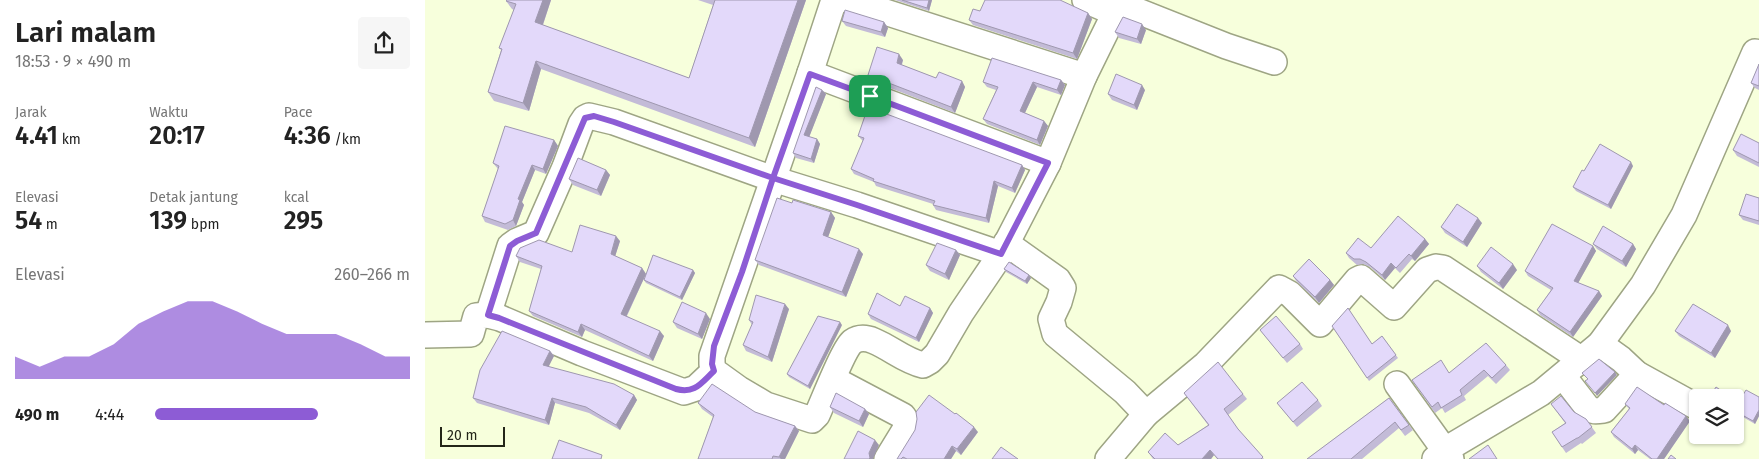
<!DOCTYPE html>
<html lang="id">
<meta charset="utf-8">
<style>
:root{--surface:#fff;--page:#f6f6f6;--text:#222;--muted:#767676;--accent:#8d5cd5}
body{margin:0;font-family:"Fira Sans",sans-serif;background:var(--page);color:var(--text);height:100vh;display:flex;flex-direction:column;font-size:19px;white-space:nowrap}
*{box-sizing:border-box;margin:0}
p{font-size:16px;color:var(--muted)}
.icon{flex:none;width:28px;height:28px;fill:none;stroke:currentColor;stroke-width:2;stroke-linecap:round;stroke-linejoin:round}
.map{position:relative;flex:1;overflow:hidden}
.details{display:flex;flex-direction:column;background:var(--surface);width:425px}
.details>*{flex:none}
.controls{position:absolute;left:1264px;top:389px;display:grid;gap:10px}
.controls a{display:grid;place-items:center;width:55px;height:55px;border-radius:5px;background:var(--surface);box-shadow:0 1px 4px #0004;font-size:25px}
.scale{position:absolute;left:15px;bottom:12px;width:65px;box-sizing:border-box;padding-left:5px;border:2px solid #242619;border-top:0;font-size:14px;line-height:18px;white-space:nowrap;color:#242619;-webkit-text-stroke:4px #f7ffdc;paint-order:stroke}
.pin{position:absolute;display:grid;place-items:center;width:42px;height:42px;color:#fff;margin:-21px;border-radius:10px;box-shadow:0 2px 8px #0006}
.round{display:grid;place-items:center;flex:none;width:52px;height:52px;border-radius:5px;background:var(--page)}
.headline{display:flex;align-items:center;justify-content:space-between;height:85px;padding:0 15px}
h1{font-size:28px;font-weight:600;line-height:38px}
.stats{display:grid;grid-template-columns:repeat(3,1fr);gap:8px;height:85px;padding:5px 15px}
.stats div{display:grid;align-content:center}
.stats b{font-size:25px;font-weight:600}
.stats small{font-size:14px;font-weight:400}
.stats p{font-size:14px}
.chart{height:140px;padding:10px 15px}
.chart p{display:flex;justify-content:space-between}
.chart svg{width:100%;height:90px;margin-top:5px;fill:var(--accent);opacity:.7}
ul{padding:0 15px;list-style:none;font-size:16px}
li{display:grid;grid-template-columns:80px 60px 1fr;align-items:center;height:38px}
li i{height:12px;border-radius:6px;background:var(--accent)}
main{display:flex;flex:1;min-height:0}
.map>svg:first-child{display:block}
</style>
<main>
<section class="details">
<div class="headline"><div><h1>Lari malam</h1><p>18:53 · 9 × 490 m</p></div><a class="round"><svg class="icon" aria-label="share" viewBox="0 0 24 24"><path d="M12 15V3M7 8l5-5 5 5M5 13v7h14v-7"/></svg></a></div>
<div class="stats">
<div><p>Jarak</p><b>4.41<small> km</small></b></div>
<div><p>Waktu</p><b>20:17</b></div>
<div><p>Pace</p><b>4:36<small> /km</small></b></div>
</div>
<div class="stats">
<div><p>Elevasi</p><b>54<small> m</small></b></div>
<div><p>Detak jantung</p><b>139<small> bpm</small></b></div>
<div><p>kcal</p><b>295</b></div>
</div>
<div class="chart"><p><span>Elevasi</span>260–266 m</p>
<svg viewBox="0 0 160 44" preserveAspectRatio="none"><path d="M0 44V33L10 38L20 33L30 33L40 27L50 17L60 11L70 6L80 6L90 11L100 17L110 22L120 22L130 22L140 27L150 33L160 33V44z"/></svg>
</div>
<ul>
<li><b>490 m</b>4:44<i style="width:64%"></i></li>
</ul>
</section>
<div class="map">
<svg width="1334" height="459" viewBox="0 0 1334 459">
<rect width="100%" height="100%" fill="#f7ffdc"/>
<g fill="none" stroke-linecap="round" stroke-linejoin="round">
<g stroke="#9ea584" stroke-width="28">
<g id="street">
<path d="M409,0L385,73L287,356V364L289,371L314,389L341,405L387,420L392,415C398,402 418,350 427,342C434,337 442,338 449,341C466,348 480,361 498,365L505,361L512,354L536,313L576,254L623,163L659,76L690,13L696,8H705L801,46L849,62"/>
<path d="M423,0L659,76"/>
<path d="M660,0L690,13"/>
<path d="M385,73L623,163"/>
<path d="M581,243L633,280L638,288L634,302L626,319L630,334L700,392L721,414L683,459"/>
<path d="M63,315L85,246L92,241L111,233L140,167L156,124L160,118L164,116L189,122L348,179L432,205L576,254"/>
<path d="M0,335L46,334L51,316L63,315L75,318L157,353L259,392L271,388L289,371"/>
<path d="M1175,344L1196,359L1212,374L1272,407"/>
<path d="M1138,376L1162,407C1167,412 1172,411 1179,410L1212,374"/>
<path d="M408,379L478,416L482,422L481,428L462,459"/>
<path d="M972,384L1026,459"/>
<path d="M721,414L781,364L854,288L865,294L895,324L932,280L936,278L969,307L1002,270L1011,267L1018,268L1157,360"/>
<path d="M1010,459L1020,450L1116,393L1175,344L1218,285L1259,215L1330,52L1334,53"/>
</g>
</g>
<use href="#street" stroke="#fff" stroke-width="25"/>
</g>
<g fill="#c3bbd7">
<path d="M82,0H126L118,25L264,78L288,5L273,0H381L330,147L116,69L104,111L69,101L63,92L76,50L74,48L89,10L87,9L81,1Z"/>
<path d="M470,0H507L504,11Z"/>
<path d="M555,11L663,13L667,19L652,59L548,25L544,20Z"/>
<path d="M417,21L459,22L463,28L460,37L421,26Z"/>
<path d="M721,30L716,44L694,38L690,32Z"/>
<path d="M478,60L477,65L511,78L537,81L540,87L530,113L447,81L443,75Z"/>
<path d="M1334,64V90L1330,88L1326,83Z"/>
<path d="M636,80L640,85L636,95L612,87L600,113L619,121L623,126L615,145L562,124L558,119L571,90L562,87L558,82Z"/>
<path d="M397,90L401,94L384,137L392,139L395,144L389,163L371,158L368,153Z"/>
<path d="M720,90L712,110L687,100L683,94Z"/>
<path d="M433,136L597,165L600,170L590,193L573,186L564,223L511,210L508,205V204L451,186L449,182L429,174L426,169L438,141Z"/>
<path d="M129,140L133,146L121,174L110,170L97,202L99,205L91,226L83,230L60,222L57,216L73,169L68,163Z"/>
<path d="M1334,143V167L1312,156L1308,150Z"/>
<path d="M1208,166L1186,209L1151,191L1148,187L1159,171Z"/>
<path d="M181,170L185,175L176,196L148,185L144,179Z"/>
<path d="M1334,198V225L1318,220L1314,215Z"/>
<path d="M367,203L406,212L410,218L403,237L438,254L421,297L334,265L330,260Z"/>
<path d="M1057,223L1042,247L1020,233L1016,227Z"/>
<path d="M1000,239L1004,244L990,261L987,259L975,273L970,268L960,280L945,267L938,264L932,265L924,258L921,253Z"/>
<path d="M195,241L190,256L217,268L221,274L202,316L239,336L228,361L160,330L157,337L108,316L104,311L116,269L95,262L91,256L147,252Z"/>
<path d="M1168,244H1208L1211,249L1201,267L1172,249Z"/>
<path d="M1168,246L1171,251L1153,283L1174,291L1177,296L1148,337L1115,315L1112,310L1126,290L1103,276L1100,271Z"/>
<path d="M531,250L535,255L524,280L505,271L501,265Z"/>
<path d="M1052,266L1092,270L1078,289L1056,272Z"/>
<path d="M579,269L604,275L606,278L602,284L581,272Z"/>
<path d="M268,270L270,273L257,300L221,283L219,280Z"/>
<path d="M868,276L905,280L909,285L894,303L871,281Z"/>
<path d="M475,306L505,308L508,313L494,342L446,319L443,314Z"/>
<path d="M364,309L347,362L321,351L318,345L327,325L324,320Z"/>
<path d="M285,319L277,339L252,328L248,322Z"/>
<path d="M417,325L385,389L364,377L362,374Z"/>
<path d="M907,326L947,344L957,336L973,358L944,381Z"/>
<path d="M835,330L875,344L878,349L862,363Z"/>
<path d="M1250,331H1306L1290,358L1254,336Z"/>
<path d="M125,351L129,356L123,366L209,395L212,400L195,430L164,413L130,403L124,425L52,403L48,398Z"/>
<path d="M1081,365L1085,370L1071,384L1063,376L1039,396L1041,400L1020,413L1017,408L1010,413L987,380L1024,373Z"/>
<path d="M759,393L818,394L822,399L803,415L813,430L839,459H792L789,455L786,459H728L723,452L753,445L783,425Z"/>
<path d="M1334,397V416L1330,424L1311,413L1310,412V408Z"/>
<path d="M964,398L988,430L980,436L974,428L937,459H882Z"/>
<path d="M893,400L897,406L872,427L852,403Z"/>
<path d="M273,403L330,412L370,426L374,431L360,459H273L288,417L277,409Z"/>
<path d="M1126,404L1149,412L1161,419L1171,433L1157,444L1156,443L1141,453L1127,432L1140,423Z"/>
<path d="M1200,404L1265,421L1239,459H1225L1213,450L1210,454L1189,437L1186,432L1204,409Z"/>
<path d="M405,407L440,409L444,414L438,427L409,413Z"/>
<path d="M553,432L536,455L531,451L526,459H472Z"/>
</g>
<g fill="#9f98af">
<path d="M118,0H126L116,30L110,22Z"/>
<path d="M373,0H381L330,147L324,138Z"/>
<path d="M504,0H507L504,11L502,8Z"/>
<path d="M663,13L667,19L652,59L648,53Z"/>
<path d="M459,22L463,28L460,37L456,32Z"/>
<path d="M717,24L721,30L716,44L712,39Z"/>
<path d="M474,54L478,60L475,69L472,63Z"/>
<path d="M111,61L116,69L104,111L98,103Z"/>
<path d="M636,80L640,85L636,95L632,90Z"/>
<path d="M537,81L540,87L530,113L526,107Z"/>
<path d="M608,82L612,87L598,117L595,111Z"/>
<path d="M717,85L720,90L712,110L709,105Z"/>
<path d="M397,90L401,94L383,140L379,135Z"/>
<path d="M619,121L623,126L615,145L612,140Z"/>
<path d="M392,139L395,144L389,163L386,159Z"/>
<path d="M129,140L133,146L121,174L118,169Z"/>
<path d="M1206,162L1208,166L1186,209L1183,205Z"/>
<path d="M107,165L110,170L97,202L99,205L91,226L88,220L93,199Z"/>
<path d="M597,165L600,170L590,193L587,188Z"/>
<path d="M181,170L185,175L176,196L172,190Z"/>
<path d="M569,181L573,186L564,223L561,218Z"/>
<path d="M406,212L410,218L402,240L398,235Z"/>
<path d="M1053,218L1057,223L1042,247L1038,242Z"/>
<path d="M191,236L195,241L189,260L186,254Z"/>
<path d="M1000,239L1004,244L990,261L986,256Z"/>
<path d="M1208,244L1211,249L1201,267L1197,261Z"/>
<path d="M1168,246L1171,251L1152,285L1149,281Z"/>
<path d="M434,249L438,254L421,297L417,292Z"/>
<path d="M531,250L535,255L524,280L520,274Z"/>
<path d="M966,263L970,268L960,280L957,275Z"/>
<path d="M1088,264L1092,270L1078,289L1074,283Z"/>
<path d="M217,268L221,274L200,319L196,314Z"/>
<path d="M268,270L270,273L257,300L255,297Z"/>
<path d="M604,275L606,278L602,284L600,281Z"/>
<path d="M905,280L909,285L894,303L890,297Z"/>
<path d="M1174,291L1177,296L1148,337L1145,332Z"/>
<path d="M360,304L364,309L347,362L343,357Z"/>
<path d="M505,308L508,313L494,342L491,338Z"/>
<path d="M281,313L285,319L277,339L273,334Z"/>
<path d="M415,322L417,325L385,389L383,386Z"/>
<path d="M156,324L160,330L157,337L153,332Z"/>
<path d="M1303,325L1306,331L1290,358L1286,353Z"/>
<path d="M235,331L239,336L228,361L224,356Z"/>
<path d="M125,351L129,356L122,370L118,365Z"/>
<path d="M1190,372L1192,375L1172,396L1170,393Z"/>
<path d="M209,395L212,400L195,430L191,425Z"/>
<path d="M127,398L130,403L124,425L120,420Z"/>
<path d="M440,409L444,414L438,427L434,421Z"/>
<path d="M1334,410V416L1330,424L1328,421Z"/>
<path d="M1261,416L1265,421L1239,459H1232Z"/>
<path d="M370,426L374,431L360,459H356L354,457Z"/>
<path d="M549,427L553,432L536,455L532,449Z"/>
<path d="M450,440L454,445L448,459H444V453Z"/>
<path d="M1210,445L1213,450L1210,454L1207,449Z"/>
<path d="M527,446L531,451L526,459H519Z"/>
<path d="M785,450L789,455L786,459H777Z"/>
</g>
<g fill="#e3d9fa" stroke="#9f98af">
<path d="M82,0H118L110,22L264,78L290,0H373L324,138L111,61L98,103L63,92L77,49L74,48L91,4L81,1Z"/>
<path d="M477,0H504L502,8Z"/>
<path d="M560,0H635L663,13L648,53L544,20L548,9L555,11Z"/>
<path d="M420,10L459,22L456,32L417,21Z"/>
<path d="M698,17L717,24L712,39L690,32Z"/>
<path d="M452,47L474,54L472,63L511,78L514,72L537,81L526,107L443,75Z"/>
<path d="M567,58L636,80L632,90L608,82L595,111L619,121L612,140L558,119L573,87L558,82Z"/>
<path d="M1334,64V86L1326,83Z"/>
<path d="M691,74L717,85L709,105L683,94Z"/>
<path d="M391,87L397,90L379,135L392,139L386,159L368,153Z"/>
<path d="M443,107L597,165L587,188L569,181L561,218L508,205L510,201L448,181L449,179L426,169L439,138L433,136Z"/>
<path d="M80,126L129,140L118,169L107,165L93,199L95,200L88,220L80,224L57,216L74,166L68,163Z"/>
<path d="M1316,134L1334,143V163L1308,150Z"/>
<path d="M1175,144L1206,162L1183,205L1148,187L1157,170L1159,171Z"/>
<path d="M153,158L181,170L172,190L144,179Z"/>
<path d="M1321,194L1334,198V221L1314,215Z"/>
<path d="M352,198L367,203L368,200L406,212L398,235L434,249L417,292L330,260Z"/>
<path d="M1032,204L1053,218L1038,242L1016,227Z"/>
<path d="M973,216L1000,239L986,256L984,254L971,268L966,263L957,275L941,262L935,259H929L921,253L933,238L946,248Z"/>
<path d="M1127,224L1168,246L1149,281L1174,291L1145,332L1112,310L1128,288L1100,271Z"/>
<path d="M155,225L191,236L186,254L217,268L196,314L235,331L224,356L156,324L153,332L104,311L117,266L91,256L95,248L114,240L147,252Z"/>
<path d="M1178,226L1208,244L1197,261L1168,244Z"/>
<path d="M512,243L531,250L520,274L501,265Z"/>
<path d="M1066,247L1088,264L1074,283L1052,266Z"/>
<path d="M228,255L268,270L255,297L219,280Z"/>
<path d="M884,259L905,280L890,297L868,276Z"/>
<path d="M584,262L604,275L600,281L579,269Z"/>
<path d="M452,293L475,306L480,296L505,308L491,338L443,314Z"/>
<path d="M331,295L360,304L343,357L318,345L328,322L324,320Z"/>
<path d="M257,302L281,313L273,334L248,322Z"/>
<path d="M1268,304L1303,325L1286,353L1250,331Z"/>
<path d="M923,308L947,344L957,336L971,355L942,378L907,326Z"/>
<path d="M393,316L415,322L383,386L362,374Z"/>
<path d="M851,316L875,344L858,358L835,330Z"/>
<path d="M77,331L125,351L118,365L189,384L209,395L191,425L161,407L127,398L120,420L48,398L55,370Z"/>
<path d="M1061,343L1081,365L1067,378L1059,370L1035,390L1037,395L1016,408L1013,402L1007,407L987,380L1016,360L1024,373Z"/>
<path d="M1174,359L1190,372L1170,393L1160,381L1163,379L1157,373Z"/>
<path d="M793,362L818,394L799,409L813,429L838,457L836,459H793L785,450L777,459H730L723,452L740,433L753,445L784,425L759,393Z"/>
<path d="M877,382L893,400L868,422L852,403Z"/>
<path d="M287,384L330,412L370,426L354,457L348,456L347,459H273L289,415L273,403Z"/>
<path d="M1212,387L1239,405L1240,403L1261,416L1232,459H1227L1210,445L1207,449L1186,432L1205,408L1200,404Z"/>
<path d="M1291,387L1307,398H1284Z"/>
<path d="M1321,390L1334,397V410L1328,421L1310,411V408Z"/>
<path d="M411,393L440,409L434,421L405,407Z"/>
<path d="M504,395L530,414L531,413L549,427L532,449L527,446L519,459H482L478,457L476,459H472L490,430L492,419L491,412Z"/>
<path d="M1136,396L1149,412L1161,419L1167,427L1153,438H1152L1137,447L1127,432L1141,423L1126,404Z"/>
<path d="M964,398L984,425L976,430L970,422L926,459H882Z"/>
<path d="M433,431L450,440L444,453L445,458L444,459H419Z"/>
<path d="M134,440L177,455L176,459H127Z"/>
<path d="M1063,445L1072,459H1044Z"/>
<path d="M576,447L593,459H567Z"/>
<path d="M1246,455L1251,459H1243Z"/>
</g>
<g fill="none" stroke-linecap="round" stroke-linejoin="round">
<g stroke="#fff" stroke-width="10">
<path id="route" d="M445,96L385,74L348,178L189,122L169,116L160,118L111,233L92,241L85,246L63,315L74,318L251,389C270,394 276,383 289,371L287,364L289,346L317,272L348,178L432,205L576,254L623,163L445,96"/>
</g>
<use href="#route" stroke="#8d5cd5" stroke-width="6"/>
</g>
</svg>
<div class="controls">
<a><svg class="icon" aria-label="layers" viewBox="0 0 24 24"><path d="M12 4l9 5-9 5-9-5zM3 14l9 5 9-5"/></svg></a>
</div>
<div class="scale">20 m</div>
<div class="pin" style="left:445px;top:96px;background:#1e9e55"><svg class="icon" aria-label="arrive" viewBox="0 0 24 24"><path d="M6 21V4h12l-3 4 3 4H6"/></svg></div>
</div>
</main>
